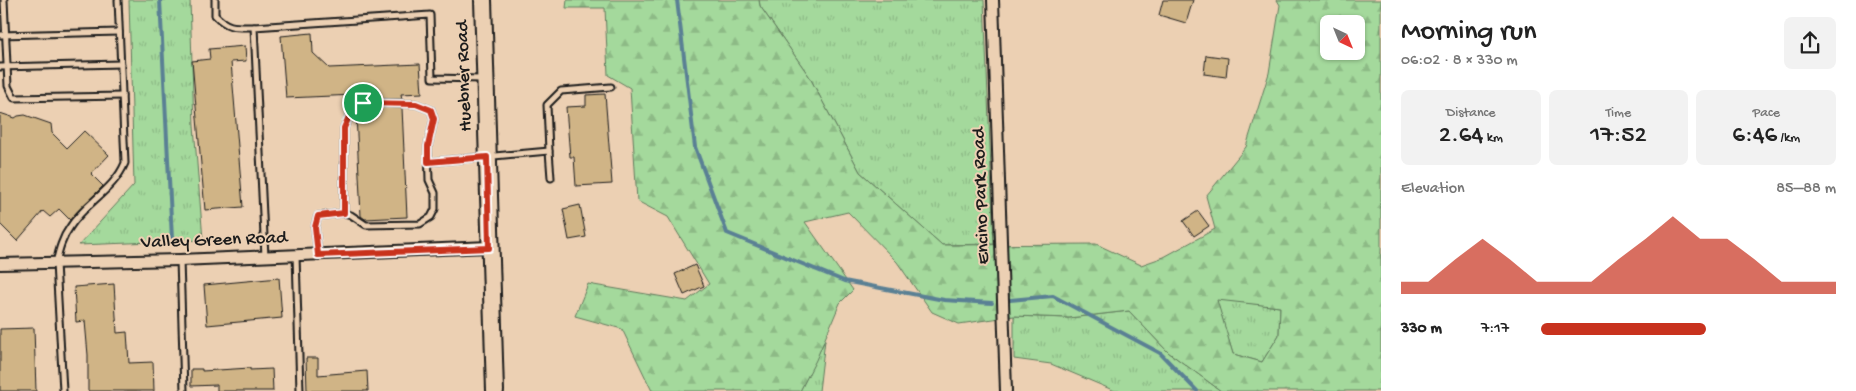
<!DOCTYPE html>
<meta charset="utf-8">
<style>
:root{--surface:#fff;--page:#f2f2f2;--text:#222;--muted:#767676;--accent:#c8321e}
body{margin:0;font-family:"Gochi Hand",sans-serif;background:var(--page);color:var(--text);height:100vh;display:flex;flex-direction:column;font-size:19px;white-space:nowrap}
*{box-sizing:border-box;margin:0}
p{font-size:16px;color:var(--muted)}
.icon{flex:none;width:28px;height:28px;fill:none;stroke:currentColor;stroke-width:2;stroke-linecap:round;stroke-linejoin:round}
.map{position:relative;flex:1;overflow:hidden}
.sheet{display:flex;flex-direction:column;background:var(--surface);width:475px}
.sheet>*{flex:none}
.needle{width:32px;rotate:137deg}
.fabs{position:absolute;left:1320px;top:15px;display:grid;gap:10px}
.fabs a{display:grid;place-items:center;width:45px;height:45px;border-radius:8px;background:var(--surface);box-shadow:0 1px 4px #0004;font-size:25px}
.pin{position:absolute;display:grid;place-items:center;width:42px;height:42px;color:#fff;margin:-21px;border:2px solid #fff;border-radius:50%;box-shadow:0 1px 5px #0007}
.round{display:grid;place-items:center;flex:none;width:52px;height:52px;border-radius:8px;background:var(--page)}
.summary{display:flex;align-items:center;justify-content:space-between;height:85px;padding:0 20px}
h1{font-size:28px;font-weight:600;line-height:38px}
.metrics{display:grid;grid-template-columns:repeat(3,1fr);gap:8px;height:85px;padding:5px 20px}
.metrics div{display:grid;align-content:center;border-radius:8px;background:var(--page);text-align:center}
.metrics b{font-size:25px;font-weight:600}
.metrics small{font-size:14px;font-weight:400}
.metrics p{font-size:14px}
.chart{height:140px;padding:10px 20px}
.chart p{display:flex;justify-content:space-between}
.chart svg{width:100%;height:90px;margin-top:5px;fill:var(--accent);opacity:.7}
ul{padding:0 20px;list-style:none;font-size:16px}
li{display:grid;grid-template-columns:80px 60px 1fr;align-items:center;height:38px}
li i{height:12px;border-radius:6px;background:var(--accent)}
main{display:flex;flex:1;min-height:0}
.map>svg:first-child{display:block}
</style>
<main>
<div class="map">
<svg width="1381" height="391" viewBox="0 0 1381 391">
<defs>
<pattern id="grass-tufts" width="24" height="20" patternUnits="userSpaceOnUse" patternTransform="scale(1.25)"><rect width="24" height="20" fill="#a4d99c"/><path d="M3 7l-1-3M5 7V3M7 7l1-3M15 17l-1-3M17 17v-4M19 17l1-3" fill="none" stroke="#8dba86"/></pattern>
<pattern id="forest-firs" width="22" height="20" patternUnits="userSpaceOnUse" patternTransform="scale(1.25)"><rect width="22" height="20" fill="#a4d99c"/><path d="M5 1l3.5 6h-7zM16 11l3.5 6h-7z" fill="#8dba86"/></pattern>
</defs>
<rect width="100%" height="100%" fill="#ecd0b3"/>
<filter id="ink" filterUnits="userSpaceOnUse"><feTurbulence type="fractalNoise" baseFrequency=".02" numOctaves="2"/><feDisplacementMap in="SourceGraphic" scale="10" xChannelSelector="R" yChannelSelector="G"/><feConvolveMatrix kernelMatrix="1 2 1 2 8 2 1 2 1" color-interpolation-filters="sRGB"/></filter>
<g filter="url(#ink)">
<g fill="url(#grass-tufts)" stroke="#607a5c">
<path d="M129,0H190L194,126L203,240L79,245L134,185Z"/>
<path d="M759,0H984L994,244L942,245L860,172L809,76L760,6Z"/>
<path d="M1216,299L1280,307L1279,335L1262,362L1233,354Z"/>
<path d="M1129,311L1168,352L1221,391H1115L1051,364L1014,359V316L1069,318Z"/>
<path d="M825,340L819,391H800Z"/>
</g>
<path fill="url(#forest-firs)" stroke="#607a5c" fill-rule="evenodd" d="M567,0H759L760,6L809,76L860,172L942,245L1096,244L1141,265L1164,257L1215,229L1206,196L1246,147L1269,73L1280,5L1277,0H1381V391H1221L1168,352L1129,311L1069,318L1014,316L959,324L932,312L897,262L848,212L805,222L853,290L840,303L816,360L800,391H652L622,329L575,316L588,284L687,301L709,284L668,217L637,201L630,88L608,75L605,8H566ZM1329,24H1356V51H1329ZM1217,300L1280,307L1279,335L1262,362L1233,354Z"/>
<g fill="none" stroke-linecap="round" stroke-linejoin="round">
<g stroke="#5a8094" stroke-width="4">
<path d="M160,0L172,239"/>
<path d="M677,0L695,147L727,233L844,281L944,300L992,303"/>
<path d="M1010,300L1053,296L1160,353L1197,391"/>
</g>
</g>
<g fill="#d0b486" stroke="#1c1c1c">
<path d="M1163,0H1193L1186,23L1159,15Z"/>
<path d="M312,33L313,53L329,68L420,64L422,93L401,94L402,99H362L356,103L355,95L286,98L281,36Z"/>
<path d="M245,46L246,61L231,62L243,207L205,210L192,61L210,59L209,49Z"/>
<path d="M1206,55L1228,58L1226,77L1204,74Z"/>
<path d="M605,94L612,184L576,186L574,157H570L566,107L586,106V95Z"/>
<path d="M364,107L402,108L407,217L365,219L361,216L356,114Z"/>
<path d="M0,113L15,118L18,116L25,115L51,124L52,133L67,148L84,131L109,155L91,174L103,186L70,220L59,209L50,217L43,211L17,241L0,224Z"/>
<path d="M580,205L586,237L569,240L563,209Z"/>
<path d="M1198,211L1209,226L1194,236L1183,221Z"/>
<path d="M695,265L704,286L684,295L675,274Z"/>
<path d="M279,278L282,318L207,325L204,285Z"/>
<path d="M114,284L117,333L127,332L129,363L153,362L154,391H88V355L85,321L76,322L74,287Z"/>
<path d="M34,328L36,391H0V329Z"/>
<path d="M306,358H318V375L367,371L368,391H307Z"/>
<path d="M250,368V370L272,369L273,391H217V385L191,386V369H202V371Z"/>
</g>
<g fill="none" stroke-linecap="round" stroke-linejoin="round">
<g stroke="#1c1c1c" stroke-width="9">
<g id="lane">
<path d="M4,0L8,86L14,98L122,96"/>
<path d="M215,0V15C228,29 236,27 254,27"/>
<path d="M0,35L119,32"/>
<path d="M0,67L121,64"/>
<path d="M549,151L551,178"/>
<path d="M429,162L549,151L547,105L561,91L611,87"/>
<path d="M318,254L315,227L318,216L344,213L351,215L366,225L420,224L431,217L435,209V193L429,180L428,146L434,119L431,110L416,104L363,103L351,112L344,128V213"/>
<path d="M296,255L300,391"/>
<path d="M265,257L254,27L430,15L432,78L482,79"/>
<path d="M180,260L184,391"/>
<path d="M63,391L56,263C59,250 62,238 70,227C85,203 114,190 125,163L118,0"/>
</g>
</g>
<g stroke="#1c1c1c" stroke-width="14">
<g id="street">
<path d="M993,0L1006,391"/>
<path d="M0,264L180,260L489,247"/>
</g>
</g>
<g stroke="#1c1c1c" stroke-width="20">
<path id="primary" d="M483,0L495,391"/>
</g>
<use href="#lane" stroke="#ecd0b3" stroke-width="5"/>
<use href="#street" stroke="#ecd0b3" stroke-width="10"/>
<use href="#primary" stroke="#ecd0b3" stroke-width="16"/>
</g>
</g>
<g fill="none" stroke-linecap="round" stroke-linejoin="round" filter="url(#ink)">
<g stroke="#fff" stroke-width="10">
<path id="route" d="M363,103L416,104L431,110L434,119L428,146V162L487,157L489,248L318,255L315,227L318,216L344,213V128L351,112Z"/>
</g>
<use href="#route" stroke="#c8321e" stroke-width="6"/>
</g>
<g text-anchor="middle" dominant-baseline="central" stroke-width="4" stroke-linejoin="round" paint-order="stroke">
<g font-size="19" fill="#1c1c1c" stroke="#ecd0b3">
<text transform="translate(465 76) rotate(-92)">Huebner Road</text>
<text transform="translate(982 196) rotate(-92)">Encino Park Road</text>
<text transform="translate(214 241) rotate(-2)">Valley Green Road</text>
</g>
</g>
</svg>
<div class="fabs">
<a><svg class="needle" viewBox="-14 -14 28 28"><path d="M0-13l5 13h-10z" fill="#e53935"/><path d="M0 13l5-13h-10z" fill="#767676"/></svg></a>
</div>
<div class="pin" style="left:363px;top:103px;background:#1e9e55"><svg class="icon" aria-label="arrive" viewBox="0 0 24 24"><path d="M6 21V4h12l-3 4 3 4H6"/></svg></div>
</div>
<section class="sheet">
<div class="summary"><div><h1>Morning run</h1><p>06:02 · 8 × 330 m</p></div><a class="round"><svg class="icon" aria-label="share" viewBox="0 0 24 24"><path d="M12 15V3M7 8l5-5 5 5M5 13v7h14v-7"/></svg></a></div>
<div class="metrics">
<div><p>Distance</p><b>2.64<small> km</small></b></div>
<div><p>Time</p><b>17:52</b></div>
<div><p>Pace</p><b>6:46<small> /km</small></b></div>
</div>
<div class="chart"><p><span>Elevation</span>85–88 m</p>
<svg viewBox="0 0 160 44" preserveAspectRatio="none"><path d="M0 44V38L10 38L20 27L30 17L40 27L50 38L60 38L70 38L80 27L90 17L100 6L110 17L120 17L130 27L140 38L150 38L160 38V44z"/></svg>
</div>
<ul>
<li><b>330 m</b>7:17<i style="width:56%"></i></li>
</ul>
</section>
</main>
